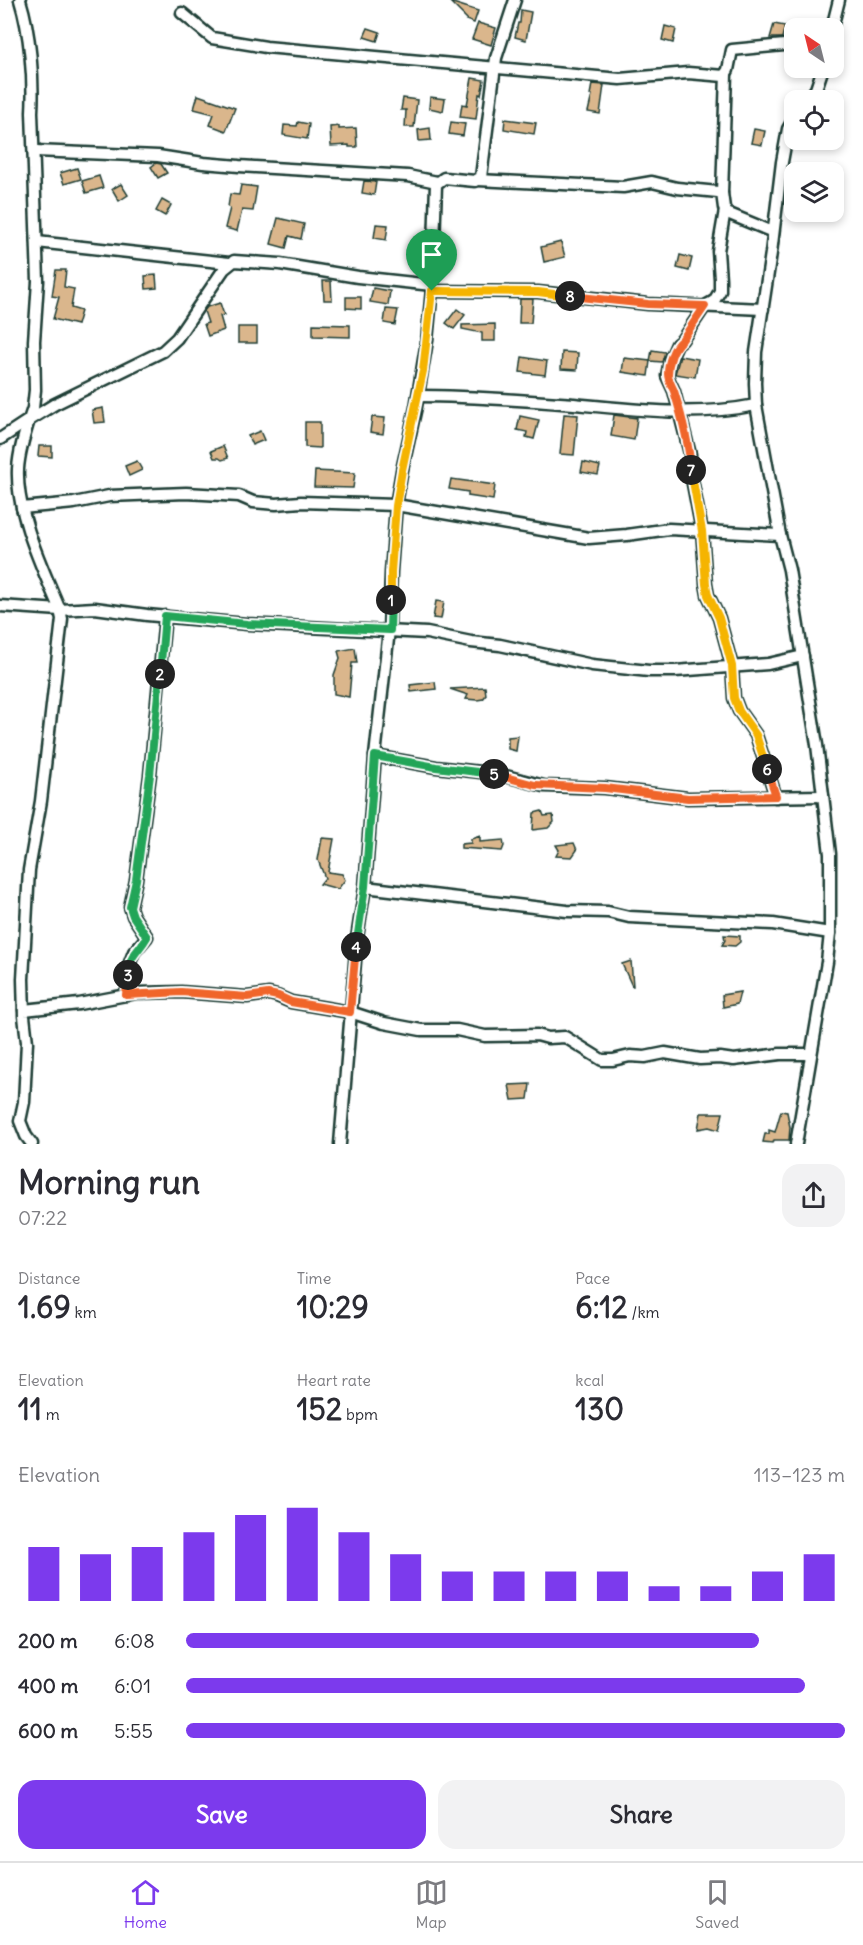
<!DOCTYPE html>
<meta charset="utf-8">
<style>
:root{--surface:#fff;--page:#f2f2f3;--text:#2b2b33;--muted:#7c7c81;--line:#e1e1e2;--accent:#7c3aed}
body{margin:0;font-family:Delius,sans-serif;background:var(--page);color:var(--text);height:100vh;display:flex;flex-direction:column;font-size:22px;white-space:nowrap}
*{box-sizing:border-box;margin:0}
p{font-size:20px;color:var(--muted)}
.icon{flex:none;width:33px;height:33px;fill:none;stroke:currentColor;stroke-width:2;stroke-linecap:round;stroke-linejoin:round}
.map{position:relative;height:1144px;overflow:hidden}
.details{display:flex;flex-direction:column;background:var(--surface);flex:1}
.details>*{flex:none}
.needle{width:39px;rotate:325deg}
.buttons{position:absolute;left:784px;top:18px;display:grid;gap:12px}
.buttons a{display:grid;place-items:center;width:60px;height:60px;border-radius:12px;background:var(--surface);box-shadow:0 3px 9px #0003;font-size:30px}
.pin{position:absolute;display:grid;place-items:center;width:51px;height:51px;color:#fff;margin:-62px -26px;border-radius:50% 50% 50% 0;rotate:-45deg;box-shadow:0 0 6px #0007}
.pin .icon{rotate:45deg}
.km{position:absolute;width:30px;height:30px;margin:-15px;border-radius:50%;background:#222;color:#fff;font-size:16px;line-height:30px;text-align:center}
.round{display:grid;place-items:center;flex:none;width:63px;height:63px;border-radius:18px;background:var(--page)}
.overview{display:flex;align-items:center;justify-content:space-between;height:102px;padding:0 18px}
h1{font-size:33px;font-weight:700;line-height:45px}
.stats{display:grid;grid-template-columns:repeat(3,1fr);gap:9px;height:102px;padding:6px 18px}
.stats div{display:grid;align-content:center}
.stats b{font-size:30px;font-weight:700}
.stats small{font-size:16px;font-weight:400}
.stats p{font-size:16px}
.chart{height:168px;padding:12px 18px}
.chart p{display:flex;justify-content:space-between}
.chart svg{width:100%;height:108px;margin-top:6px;stroke:var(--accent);stroke-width:6}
.cta{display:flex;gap:12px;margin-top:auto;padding:12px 18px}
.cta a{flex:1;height:69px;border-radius:18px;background:var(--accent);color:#fff;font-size:24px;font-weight:700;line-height:69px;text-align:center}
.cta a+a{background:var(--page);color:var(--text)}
ul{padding:0 18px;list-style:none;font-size:20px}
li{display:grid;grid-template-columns:96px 72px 1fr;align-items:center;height:45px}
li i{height:15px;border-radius:8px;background:var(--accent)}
.menu{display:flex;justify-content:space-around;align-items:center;height:84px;border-top:2px solid var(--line);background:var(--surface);font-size:16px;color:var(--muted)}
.menu a{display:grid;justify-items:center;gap:3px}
.menu .selected{color:var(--accent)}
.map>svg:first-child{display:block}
</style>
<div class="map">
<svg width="863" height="1144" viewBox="0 0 863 1144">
<rect width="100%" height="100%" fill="#fff"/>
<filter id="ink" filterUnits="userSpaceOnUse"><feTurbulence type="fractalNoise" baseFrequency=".0167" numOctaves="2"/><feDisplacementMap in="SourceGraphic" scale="12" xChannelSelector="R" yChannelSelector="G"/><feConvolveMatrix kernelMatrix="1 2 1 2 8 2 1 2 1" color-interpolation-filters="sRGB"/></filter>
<g filter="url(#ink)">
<g fill="#dab68c" stroke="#1f3d34" stroke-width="1.5">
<path d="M450,2L478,11L474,23L466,20L467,19Z"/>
<path d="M521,10L531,12L526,40L515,37L518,23H520Z"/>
<path d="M478,23L496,28L491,45L472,39Z"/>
<path d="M774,24L785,26L782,38H770Z"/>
<path d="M665,26L676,29L673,43L662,40Z"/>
<path d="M368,28L380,32L377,41L364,37Z"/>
<path d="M472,78L484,80L481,95L479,94L476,119L460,117L462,104L467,105Z"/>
<path d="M592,84L604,85L600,114L588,112L592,95H590Z"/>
<path d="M198,95L235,108L226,131L210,125L214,114L194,109Z"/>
<path d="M430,97L445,99L443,111L429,108Z"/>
<path d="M403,98L417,100L414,127H405L406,110H401Z"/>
<path d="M505,119L536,123L534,134L504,129Z"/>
<path d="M298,122L309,124L307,139L283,135L284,125L297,126Z"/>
<path d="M451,122L465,124L463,136L449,134Z"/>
<path d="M339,126V129L356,128L357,147H349V145L331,146L330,127Z"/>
<path d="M430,128L431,140L419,141L418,130Z"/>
<path d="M754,129L765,131L762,145L751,143Z"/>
<path d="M156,163L161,164L167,173L158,178L151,167Z"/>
<path d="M77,168L81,179L64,184L60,173Z"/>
<path d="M99,176L103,188L86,193L82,181Z"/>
<path d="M364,181L376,182L374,195L362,193Z"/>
<path d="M121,184L128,195L119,201L112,189Z"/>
<path d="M241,185L257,187L253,211L242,210L237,231L225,228L230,208L228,207L230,194L239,195Z"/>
<path d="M162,200L171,205L165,216L156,211Z"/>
<path d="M278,218L304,224L301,239L289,236L286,248L271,244Z"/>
<path d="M376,224L388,225L386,240L374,238Z"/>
<path d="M561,242L565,257L544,262L541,247Z"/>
<path d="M680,255L692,258L689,271L677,268Z"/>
<path d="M56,270H66L64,287L74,289L71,308L81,311L77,325L53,319L59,297L52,296Z"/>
<path d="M156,275L157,288L146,289L145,276Z"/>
<path d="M323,281H331L332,300H324Z"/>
<path d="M373,288L390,291L388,305L370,302Z"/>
<path d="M346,297H361V309L346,308Z"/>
<path d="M520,299H533L531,323H519Z"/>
<path d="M220,303L224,315L220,316L224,330L208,336L204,324L208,323L204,311L207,307Z"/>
<path d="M386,309L398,310L395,325L384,323Z"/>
<path d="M457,309L465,315L454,329L446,323Z"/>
<path d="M313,324L350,325V337L313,336Z"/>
<path d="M495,324V341H482V333L462,329V325Z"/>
<rect x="238" y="327" width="19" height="16"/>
<path d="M652,350L665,352L662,362L650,361Z"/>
<path d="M562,352L578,353L577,370L561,369Z"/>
<path d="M680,356L698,359L695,377L675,374Z"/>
<path d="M522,357L547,361L545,375L520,372Z"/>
<path d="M624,358L650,361L648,376L622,372Z"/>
<path d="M103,408L105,422L94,423L92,410Z"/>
<path d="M564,414L578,415L574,455L560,454Z"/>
<path d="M614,415L637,418L634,440L611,436Z"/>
<path d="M520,416L539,420L534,439L526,437L527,432L517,430Z"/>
<path d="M372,417L385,418L383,434L370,432Z"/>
<path d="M305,422H320V448L305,447Z"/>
<path d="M260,431L264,440L252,445L248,436Z"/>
<path d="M39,446H52V457L38,456Z"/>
<path d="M223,446L228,458L222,460L219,458H214L211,451Z"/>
<path d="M137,461L142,470L129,476L125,466Z"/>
<path d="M583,462L600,466L598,475L581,472Z"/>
<path d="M315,471L355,473L353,488L314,487Z"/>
<path d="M451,479L495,485L493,500L468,496V492L449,489Z"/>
<path d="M436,601L444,602L441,619L433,618Z"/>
<path d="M355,648L357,663H352L349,697L334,694V675L340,658L338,651Z"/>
<path d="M435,682L436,689L411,692L410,685Z"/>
<path d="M485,687L486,695L483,699L477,700L466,699L468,695L450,689Z"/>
<path d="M518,736L516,751L508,749V737Z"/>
<path d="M542,811L544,816L553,815L554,822L548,828L533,830L534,813Z"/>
<path d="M480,836V842L503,840L504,846L502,851L461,848V844L471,843V839Z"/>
<path d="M322,838L334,839L328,872L342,874L345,880L338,889L320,884L325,878L318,860Z"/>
<path d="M574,843L577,850L572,857L556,856L559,850L556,845Z"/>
<path d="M724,935L740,936V942L735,946L722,945L725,940Z"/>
<path d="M631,961L633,986H632L622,964Z"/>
<path d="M740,992L737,1004L723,1007L722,995Z"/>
<path d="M530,1084L528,1099L512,1100L509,1085Z"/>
<path d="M781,1111L787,1112L790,1127L789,1140H774L773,1143L763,1142L765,1134H769V1130L775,1132Z"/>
<path d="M701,1113H723L719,1130L709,1127L698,1129Z"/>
</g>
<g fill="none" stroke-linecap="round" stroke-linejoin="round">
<g stroke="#1f3d34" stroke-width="15">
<g id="minor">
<path d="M182,13L212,38L266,47L620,79L688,73L724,76L728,70L732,50L795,44"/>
<path d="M832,28L839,0"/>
<path d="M808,100L816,89L823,68"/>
<path d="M795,117L788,129L782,162L771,253L756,352L755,383L756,405L780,535L789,570L817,745L830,854V933L827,962L796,1144"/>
<path d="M35,151L158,156L203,163L239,166L408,176L437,182"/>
<path d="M478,180L623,187L652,182L677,188L718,192L722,193L724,208L727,213L773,232"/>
<path d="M722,193L726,74"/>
<path d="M725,210L718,251L720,279V291L714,301L705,306L682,340L677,344L670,360L667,376L674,391L690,454L692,479L702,531L706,584L708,595L719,618L732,666L734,698L739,711L756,735L776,797"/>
<path d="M37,242L229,263"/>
<path d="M432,291L538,292L648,304L763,309"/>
<path d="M418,396C471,396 522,400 574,404C635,410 696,417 756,405"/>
<path d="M0,439L29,420L33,408L35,390L34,341L38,281L32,112C34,79 30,32 20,0"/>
<path d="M22,508L74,503L109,496L186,493L239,496L253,502L276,504L301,502L396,505L589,538L627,535L669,529L780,535"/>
<path d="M0,606L60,610L95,608L147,615L247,624L427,633L471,642L500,645L592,665L649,671H675L768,664L803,656"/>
<path d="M375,756L436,767L498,774L544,786L605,788L688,798L823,796"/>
<path d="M365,887L567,911L608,912L629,917L773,924L830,933"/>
<path d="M127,995L129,965L134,952L147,937L133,916L130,907L136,880L150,775L165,616"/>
<path d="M24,1010L79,1004L137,993L181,992L247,997L269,994L277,996L291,1002L350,1012L384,1023L421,1030H457L485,1036L537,1035L548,1038L565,1037L602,1060H613L630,1056L645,1057L665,1053L700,1059L720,1058L734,1060L780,1054H811"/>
<path d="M32,1144L26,1136L20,1121L24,1102L27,1042L24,1016L23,979L29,870L41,801L62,619L60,610C43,569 16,514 18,469C19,452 24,436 29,420L55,404L163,351L177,338L224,269L234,261L280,264L358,277L432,285"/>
<path d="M340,1144L357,938L365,887L375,756L389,630L391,572L396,505L402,470L416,407L427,341L433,278L436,184L444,178L475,181L481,177L496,58L515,0"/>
</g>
</g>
<use href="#minor" stroke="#fff" stroke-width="10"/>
</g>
</g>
<g fill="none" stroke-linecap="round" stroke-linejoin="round" filter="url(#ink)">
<g stroke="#fff" stroke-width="12">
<path id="split-1" d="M391,600V572L396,506L402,470L423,371L432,291"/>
</g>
<g stroke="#fff" stroke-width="12">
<path id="split-2" d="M160,674L165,616L247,624L390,630L391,600"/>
</g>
<g stroke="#fff" stroke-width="12">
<path id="split-3" d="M128,975C130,953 138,953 147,937L133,916L130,907L136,880L150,775L160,674"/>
</g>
<g stroke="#fff" stroke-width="12">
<path id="split-4" d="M128,975L126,995L181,992L247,997L268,994L278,996L291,1002L350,1012L356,947"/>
</g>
<g stroke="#fff" stroke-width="12">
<path id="split-5" d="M356,947L365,887L375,756L436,767L494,774"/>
</g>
<g stroke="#fff" stroke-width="12">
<path id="split-6" d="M494,774L535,785L605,788L688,798L776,796L767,769"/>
</g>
<g stroke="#fff" stroke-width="12">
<path id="split-7" d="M691,470L702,531L706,584L708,595L719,618L732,666L734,698L739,711L756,735L767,769"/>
</g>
<g stroke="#fff" stroke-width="12">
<path id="split-8" d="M570,296L648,304L705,306L682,340C673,347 668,363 668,374C668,380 672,386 674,391C682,417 689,443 691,470"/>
</g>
<g stroke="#fff" stroke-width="12">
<path id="split-9" d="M432,291L538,292L570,296"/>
</g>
<use href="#split-1" stroke="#f5b400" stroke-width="8"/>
<use href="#split-2" stroke="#22a559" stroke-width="8"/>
<use href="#split-3" stroke="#22a559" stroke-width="8"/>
<use href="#split-4" stroke="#f0652b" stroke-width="8"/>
<use href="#split-5" stroke="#22a559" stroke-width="8"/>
<use href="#split-6" stroke="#f0652b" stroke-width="8"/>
<use href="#split-7" stroke="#f5b400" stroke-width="8"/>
<use href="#split-8" stroke="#f0652b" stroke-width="8"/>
<use href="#split-9" stroke="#f5b400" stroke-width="8"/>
</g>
</svg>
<div class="buttons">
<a><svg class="needle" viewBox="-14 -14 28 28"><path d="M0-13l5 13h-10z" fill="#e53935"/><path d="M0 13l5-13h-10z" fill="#7c7c81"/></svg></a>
<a><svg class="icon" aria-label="locate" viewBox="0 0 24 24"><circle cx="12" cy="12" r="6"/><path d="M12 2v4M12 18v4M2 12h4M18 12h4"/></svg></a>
<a><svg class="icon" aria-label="layers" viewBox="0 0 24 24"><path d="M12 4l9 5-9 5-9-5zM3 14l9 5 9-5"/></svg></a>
</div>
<div class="pin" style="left:432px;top:291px;background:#1e9e55"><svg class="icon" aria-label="arrive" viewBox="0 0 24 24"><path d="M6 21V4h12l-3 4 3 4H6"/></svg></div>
<b class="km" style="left:391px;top:600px">1</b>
<b class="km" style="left:160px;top:674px">2</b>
<b class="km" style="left:128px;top:975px">3</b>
<b class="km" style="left:356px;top:947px">4</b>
<b class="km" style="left:494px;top:774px">5</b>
<b class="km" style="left:767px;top:769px">6</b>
<b class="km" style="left:691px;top:470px">7</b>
<b class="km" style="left:570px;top:296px">8</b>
</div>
<section class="details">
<div class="overview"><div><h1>Morning run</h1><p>07:22</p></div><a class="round"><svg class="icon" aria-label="share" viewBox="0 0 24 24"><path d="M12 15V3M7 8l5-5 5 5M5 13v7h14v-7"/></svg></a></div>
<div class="stats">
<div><p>Distance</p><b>1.69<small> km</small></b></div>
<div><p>Time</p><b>10:29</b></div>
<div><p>Pace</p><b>6:12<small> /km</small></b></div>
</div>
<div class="stats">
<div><p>Elevation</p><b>11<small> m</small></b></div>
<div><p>Heart rate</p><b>152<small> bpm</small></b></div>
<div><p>kcal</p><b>130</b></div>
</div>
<div class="chart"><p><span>Elevation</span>113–123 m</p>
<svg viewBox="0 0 160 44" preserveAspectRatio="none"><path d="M5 44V22M15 44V25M25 44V22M35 44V16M45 44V9M55 44V6M65 44V16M75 44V25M85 44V32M95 44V32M105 44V32M115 44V32M125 44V38M135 44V38M145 44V32M155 44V25"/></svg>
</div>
<ul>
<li><b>200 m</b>6:08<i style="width:87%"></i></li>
<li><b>400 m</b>6:01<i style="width:94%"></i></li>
<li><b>600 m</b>5:55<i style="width:100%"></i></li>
</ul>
<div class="cta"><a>Save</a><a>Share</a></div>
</section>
<nav class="menu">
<a class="selected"><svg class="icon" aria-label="home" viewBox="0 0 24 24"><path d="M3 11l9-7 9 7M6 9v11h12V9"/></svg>Home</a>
<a><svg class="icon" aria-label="map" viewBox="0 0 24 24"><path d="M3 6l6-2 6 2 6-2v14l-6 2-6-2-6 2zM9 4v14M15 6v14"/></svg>Map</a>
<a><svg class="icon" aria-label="saved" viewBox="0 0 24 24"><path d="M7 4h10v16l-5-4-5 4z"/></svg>Saved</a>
</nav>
